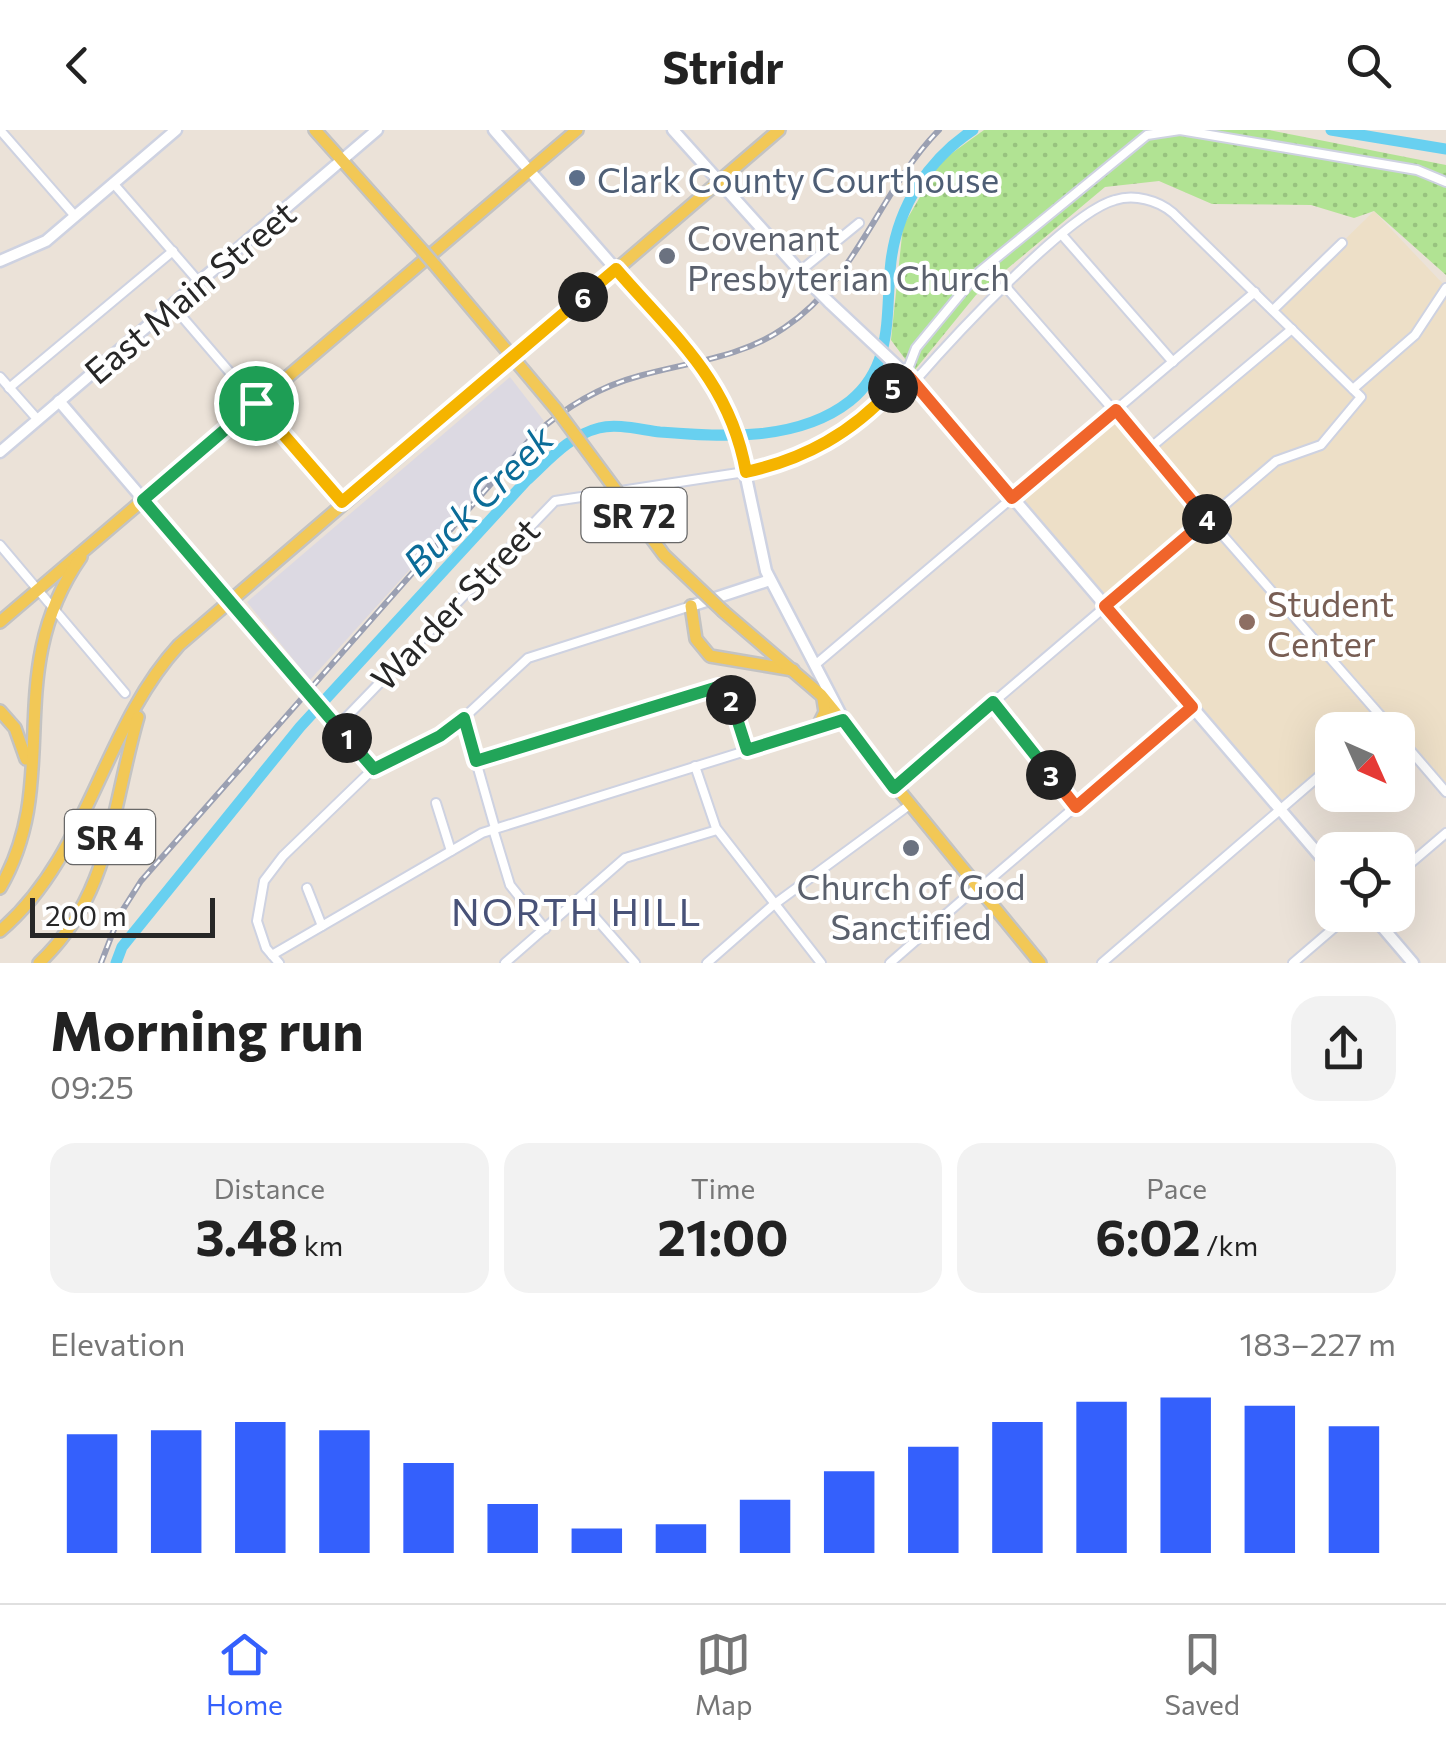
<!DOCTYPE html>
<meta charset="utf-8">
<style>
:root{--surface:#fff;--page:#f2f2f2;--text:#222;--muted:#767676;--line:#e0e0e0;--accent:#3460fc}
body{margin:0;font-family:Commissioner,sans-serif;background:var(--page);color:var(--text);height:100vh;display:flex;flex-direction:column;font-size:38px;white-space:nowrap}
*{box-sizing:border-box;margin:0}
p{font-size:32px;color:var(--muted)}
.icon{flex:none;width:55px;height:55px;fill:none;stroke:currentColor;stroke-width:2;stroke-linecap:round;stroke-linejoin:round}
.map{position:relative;height:833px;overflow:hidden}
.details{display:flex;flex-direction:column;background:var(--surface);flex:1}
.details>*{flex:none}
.needle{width:65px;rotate:135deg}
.tools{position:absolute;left:1315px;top:582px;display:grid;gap:20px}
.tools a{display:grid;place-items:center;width:100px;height:100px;border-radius:20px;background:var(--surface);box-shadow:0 10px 40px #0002;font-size:50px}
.scale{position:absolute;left:30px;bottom:25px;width:185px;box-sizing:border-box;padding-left:10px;border:5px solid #272727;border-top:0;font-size:28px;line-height:35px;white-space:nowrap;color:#272727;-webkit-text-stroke:8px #fff;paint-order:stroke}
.pin{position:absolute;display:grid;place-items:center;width:85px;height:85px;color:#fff;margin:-42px;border:5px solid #fff;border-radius:50%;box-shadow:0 2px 10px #0007}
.km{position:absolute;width:50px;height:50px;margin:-25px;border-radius:50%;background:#222;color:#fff;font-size:28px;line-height:50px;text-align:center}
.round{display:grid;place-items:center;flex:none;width:105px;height:105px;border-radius:30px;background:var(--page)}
.summary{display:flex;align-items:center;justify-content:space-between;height:170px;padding:0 50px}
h1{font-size:55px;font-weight:700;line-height:75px}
.stats{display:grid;grid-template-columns:repeat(3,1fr);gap:15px;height:170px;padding:10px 50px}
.stats div{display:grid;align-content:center;border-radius:25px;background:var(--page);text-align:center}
.stats b{font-size:50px;font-weight:700}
.stats small{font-size:28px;font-weight:400}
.stats p{font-size:28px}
.chart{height:280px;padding:20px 50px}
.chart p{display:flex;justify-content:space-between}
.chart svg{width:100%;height:180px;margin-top:10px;stroke:var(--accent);stroke-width:6}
header{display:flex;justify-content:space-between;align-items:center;height:130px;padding:0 50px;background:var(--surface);font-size:45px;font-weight:700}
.menu{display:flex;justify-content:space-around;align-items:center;height:140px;border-top:2px solid var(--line);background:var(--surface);font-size:28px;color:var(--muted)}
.menu a{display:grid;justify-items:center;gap:5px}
.menu .selected{color:var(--accent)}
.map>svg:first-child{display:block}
</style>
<header><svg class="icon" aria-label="back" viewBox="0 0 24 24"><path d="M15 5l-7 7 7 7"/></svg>Stridr<svg class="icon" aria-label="search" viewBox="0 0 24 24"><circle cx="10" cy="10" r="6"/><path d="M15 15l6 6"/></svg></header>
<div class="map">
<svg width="1446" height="833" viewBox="0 0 1446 833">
<defs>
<pattern id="green-dots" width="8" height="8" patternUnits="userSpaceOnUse" patternTransform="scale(2.5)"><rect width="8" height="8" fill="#b1e393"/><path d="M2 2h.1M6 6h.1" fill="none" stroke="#98c37f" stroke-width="1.8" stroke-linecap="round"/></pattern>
</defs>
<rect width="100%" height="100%" fill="#ebe2d8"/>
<path fill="#dcd9e2" d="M510,247L544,291L310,550L247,472Z"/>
<path fill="#eddfc7" d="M1374,81L1446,157V662L1398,600L1384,591L1374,600H1332V635L1281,680L1012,368L1116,280L1149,318L1292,199L1273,180Z"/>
<path fill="url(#green-dots)" d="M984,0H1269L1446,35V145L1374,81L1354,88L1311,75L1212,74L1159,51L1105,57L976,165L914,241L891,210L903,96L941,31Z"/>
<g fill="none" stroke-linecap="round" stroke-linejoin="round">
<g stroke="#68d0f0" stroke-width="11">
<path d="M1331,0L1446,19"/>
<path d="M116,833L122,817L300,597L526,351C547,332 570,305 599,298C617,293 642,300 660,302C722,307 798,312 850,271C895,235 885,181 891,131C898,76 928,30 973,0"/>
</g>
<g stroke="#ced2e1" stroke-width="12">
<g id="street">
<path d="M0,0L75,86"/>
<path d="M113,53L199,152"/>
<path d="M1063,106L1173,232"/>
<path d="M799,142L859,93"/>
<path d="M1005,156L1393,600"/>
<path d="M172,175L342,373"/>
<path d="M1273,180L1342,113"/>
<path d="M0,247L38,290"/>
<path d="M9,258L173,121"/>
<path d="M1353,259L1415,205L1446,158"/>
<path d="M1150,318L1292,199"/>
<path d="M0,415L125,563"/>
<path d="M815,535L1255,162"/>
<path d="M993,572L1075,677"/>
<path d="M464,589L495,698"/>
<path d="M338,596L555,371L745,342L804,324L852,297L906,244L916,218L978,143L1147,5L1180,0L1417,40L1446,52"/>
<path d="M1398,606L1446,662"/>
<path d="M476,631L718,557L728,562L747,620"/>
<path d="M695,636L716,698L821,833"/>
<path d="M894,657L1276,331L1321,315L1361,267L1173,83C1158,70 1134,64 1115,70C1068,82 949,212 914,252"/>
<path d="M436,673L451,721"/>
<path d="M493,699L510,755L545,799"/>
<path d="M1398,744L1446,703"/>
<path d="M307,758L322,796"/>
<path d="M979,759L1192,577"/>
<path d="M579,769L635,833"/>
<path d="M272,825L482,703L842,591"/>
<path d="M279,833L266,818L257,791L264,751L283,726L372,640L454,597L528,528L691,476"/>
<path d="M505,833L625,728L717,700"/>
<path d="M707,833L772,776L908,676"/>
<path d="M890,833L976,758"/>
<path d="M1102,833L1332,635"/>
<path d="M1293,833L1349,785"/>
</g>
</g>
<g stroke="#ced2e1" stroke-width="15">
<g id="secondary">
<path d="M494,0L690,224"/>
<path d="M673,0L816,159"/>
<path d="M0,131L46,111L176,0"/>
<path d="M829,172L911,249L1332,740"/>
<path d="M702,238L734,291L766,441L841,585"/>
<path d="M59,271L374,639"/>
<path d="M0,322L377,0"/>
<path d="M691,476L770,450"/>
<path d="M1372,785L1413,833"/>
</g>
</g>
<g stroke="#c3c3c3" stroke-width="16">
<g id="primary">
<path d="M315,0L422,120"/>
<path d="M435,135L556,279"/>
<path d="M691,476L696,509L710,526L793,540"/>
<path d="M724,482L821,565L1040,833"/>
<path d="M0,492L577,0"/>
<path d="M0,581L15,598L26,629"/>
<path d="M817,598L825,582L823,569"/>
<path d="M0,758C64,648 0,543 81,427"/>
<path d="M0,801C89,725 102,599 179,515L779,0"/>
<path d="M39,833C111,766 112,676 138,587"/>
</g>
</g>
<use href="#street" stroke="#fff" stroke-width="8"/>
<use href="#secondary" stroke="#fff" stroke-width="10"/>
<use href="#primary" stroke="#f2c856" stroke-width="11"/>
<g stroke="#9ba0b2" stroke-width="6">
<path id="rail" d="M101,833L120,784L141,751L533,306C564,278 598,257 639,246C688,232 741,228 784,198C858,149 879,61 939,0"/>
</g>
<use href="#rail" stroke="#fff" stroke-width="2.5" stroke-dasharray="8" stroke-linecap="butt"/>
<g stroke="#ced2e1" stroke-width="15" stroke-linecap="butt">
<g id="secondary-bridge">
<path d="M816,159L829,172"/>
<path d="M690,224L702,238"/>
</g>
</g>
<g stroke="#c3c3c3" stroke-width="16" stroke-linecap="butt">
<g id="primary-bridge">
<path d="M422,120L435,135"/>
<path d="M556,279L664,425L724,482"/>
</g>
</g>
<use href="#secondary-bridge" stroke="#fff" stroke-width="10"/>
<use href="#primary-bridge" stroke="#f2c856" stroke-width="11"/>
</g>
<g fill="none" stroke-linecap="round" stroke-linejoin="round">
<g stroke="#fff" stroke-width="20">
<path id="split-1" d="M256,273L143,370L347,608"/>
</g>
<g stroke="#fff" stroke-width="20">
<path id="split-2" d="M347,608L374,639L440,606L464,588L476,631L718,557L726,559L731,570"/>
</g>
<g stroke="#fff" stroke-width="20">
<path id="split-3" d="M731,570L747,620L843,590L894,658L993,572L1051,645"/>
</g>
<g stroke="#fff" stroke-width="20">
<path id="split-4" d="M1051,645L1076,677L1192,577L1105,476L1207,389"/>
</g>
<g stroke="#fff" stroke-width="20">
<path id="split-5" d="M893,258L906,244L911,249L1012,368L1116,280L1207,389"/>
</g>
<g stroke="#fff" stroke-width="20">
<path id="split-6" d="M583,167L616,139C674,206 730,251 746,342C805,329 852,303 893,258"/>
</g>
<g stroke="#fff" stroke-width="20">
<path id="split-7" d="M256,273L342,372L583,167"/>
</g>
<use href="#split-1" stroke="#22a559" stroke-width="12"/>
<use href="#split-2" stroke="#22a559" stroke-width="12"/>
<use href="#split-3" stroke="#22a559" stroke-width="12"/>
<use href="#split-4" stroke="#f0652b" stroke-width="12"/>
<use href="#split-5" stroke="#f0652b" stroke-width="12"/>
<use href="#split-6" stroke="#f5b400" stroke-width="12"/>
<use href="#split-7" stroke="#f5b400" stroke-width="12"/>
</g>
<circle fill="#5c6f8a" stroke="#fff" stroke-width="4" cx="577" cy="48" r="10"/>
<g fill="#6b7280" stroke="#fff" stroke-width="4">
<circle cx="667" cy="126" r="10"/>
<circle cx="911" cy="718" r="10"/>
</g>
<circle fill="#8d6e63" stroke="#fff" stroke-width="4" cx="1247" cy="492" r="10"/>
<g text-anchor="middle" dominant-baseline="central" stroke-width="8" stroke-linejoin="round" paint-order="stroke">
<g fill="#fff" stroke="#686868" stroke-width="2.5">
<rect x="581.5" y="358" width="105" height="54" rx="8"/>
<rect x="65" y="680" width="90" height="54" rx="8"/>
</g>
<g font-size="32" font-weight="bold" fill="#272727">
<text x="634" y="385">SR 72</text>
<text x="110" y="707">SR 4</text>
</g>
<g font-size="35" fill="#4e5e75" stroke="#fff" text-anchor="start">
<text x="597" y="48">Clark County Courthouse</text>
</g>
<g font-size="35" fill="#5b616d" stroke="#fff" text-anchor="start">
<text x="687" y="106">Covenant<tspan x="687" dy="40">Presbyterian Church</tspan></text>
<text x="911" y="755" text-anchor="middle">Church of God<tspan x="911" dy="40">Sanctified</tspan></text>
</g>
<g font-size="35" fill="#272727" stroke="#fff">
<text transform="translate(189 161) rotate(-40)">East Main Street</text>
<text transform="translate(454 473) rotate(-46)">Warder Street</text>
</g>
<g font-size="35" fill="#785e54" stroke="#fff" text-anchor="start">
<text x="1267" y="472">Student<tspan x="1267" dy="40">Center</tspan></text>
</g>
<g font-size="38" font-style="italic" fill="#0b6c98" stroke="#fff">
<text transform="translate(477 369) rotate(-45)">Buck Creek</text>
</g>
<g font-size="38" letter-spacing="2.5" fill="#485278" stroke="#fff">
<text x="577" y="780">NORTH HILL</text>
</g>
</g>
</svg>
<div class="tools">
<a><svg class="needle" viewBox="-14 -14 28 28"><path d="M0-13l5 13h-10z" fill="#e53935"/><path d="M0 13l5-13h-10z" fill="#767676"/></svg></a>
<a><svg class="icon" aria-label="locate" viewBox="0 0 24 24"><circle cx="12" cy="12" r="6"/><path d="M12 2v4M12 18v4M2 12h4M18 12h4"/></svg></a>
</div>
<div class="scale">200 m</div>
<div class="pin" style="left:256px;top:273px;background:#1e9e55"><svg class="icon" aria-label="arrive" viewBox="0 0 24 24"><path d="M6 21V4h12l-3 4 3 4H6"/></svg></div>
<b class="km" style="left:347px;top:608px">1</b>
<b class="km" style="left:731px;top:570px">2</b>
<b class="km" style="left:1051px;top:645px">3</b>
<b class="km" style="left:1207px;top:389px">4</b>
<b class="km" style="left:893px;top:258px">5</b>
<b class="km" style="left:583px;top:167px">6</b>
</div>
<section class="details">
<div class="summary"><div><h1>Morning run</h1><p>09:25</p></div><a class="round"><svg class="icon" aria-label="share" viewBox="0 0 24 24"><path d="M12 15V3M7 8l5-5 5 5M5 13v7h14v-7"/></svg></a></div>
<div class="stats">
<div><p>Distance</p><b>3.48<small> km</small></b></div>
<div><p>Time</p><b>21:00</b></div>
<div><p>Pace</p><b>6:02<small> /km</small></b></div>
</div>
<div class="chart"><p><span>Elevation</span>183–227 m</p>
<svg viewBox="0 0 160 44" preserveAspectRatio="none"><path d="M5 44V15M15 44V14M25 44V12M35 44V14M45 44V22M55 44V32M65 44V38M75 44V37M85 44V31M95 44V24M105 44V18M115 44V12M125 44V7M135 44V6M145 44V8M155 44V13"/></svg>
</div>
</section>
<nav class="menu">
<a class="selected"><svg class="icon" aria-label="home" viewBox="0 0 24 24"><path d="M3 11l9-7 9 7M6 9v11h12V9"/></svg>Home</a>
<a><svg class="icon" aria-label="map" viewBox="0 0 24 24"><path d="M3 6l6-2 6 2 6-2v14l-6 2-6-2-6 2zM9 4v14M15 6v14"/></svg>Map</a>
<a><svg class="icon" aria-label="saved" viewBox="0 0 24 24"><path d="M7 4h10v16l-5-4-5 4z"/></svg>Saved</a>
</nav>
